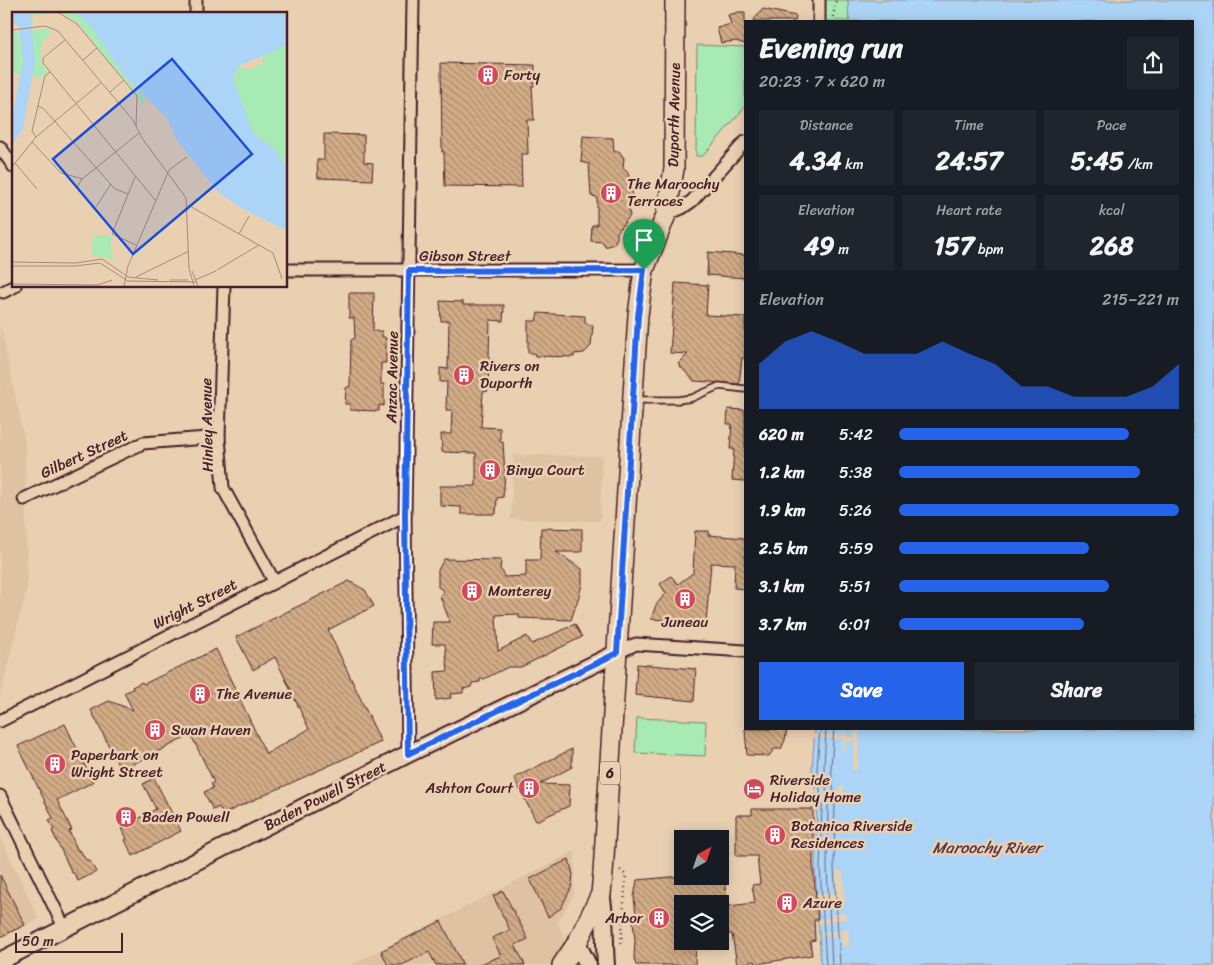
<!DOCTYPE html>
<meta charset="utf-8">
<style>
:root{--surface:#171b24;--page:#20242c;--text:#f1f3f6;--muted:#9ea1a6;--accent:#2563eb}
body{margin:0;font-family:Sriracha,sans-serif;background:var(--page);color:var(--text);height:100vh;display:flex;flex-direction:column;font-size:19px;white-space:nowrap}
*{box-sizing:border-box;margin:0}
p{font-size:16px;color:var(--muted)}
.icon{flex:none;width:28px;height:28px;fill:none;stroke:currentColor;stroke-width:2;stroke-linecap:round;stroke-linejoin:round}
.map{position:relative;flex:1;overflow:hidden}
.panel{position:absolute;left:744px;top:20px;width:450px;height:710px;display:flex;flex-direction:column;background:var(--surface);border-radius:0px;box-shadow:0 2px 12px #0003}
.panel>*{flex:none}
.needle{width:32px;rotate:40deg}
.fabs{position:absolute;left:674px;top:830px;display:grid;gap:10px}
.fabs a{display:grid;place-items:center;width:55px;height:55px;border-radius:0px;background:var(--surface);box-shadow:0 2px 12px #0003;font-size:25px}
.scale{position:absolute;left:15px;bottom:12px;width:108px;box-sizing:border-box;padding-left:5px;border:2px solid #4a1f2b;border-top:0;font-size:14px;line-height:18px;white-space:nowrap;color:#4a1f2b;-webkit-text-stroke:4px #e9d0b1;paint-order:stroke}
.pin{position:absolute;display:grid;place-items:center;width:42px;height:42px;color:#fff;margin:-51px -21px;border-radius:50% 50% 50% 0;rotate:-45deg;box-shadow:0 0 5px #0007}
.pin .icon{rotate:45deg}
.round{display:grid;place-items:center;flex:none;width:52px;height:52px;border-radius:0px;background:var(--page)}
.summary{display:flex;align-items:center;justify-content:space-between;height:85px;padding:0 15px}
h1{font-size:28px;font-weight:800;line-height:38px}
.stats{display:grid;grid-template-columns:repeat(3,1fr);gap:8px;height:85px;padding:5px 15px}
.stats div{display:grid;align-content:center;border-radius:0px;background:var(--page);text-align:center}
.stats b{font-size:25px;font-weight:800}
.stats small{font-size:14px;font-weight:400}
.stats p{font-size:14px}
.chart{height:140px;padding:10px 15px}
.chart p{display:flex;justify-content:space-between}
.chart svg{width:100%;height:90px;margin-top:5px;fill:var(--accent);opacity:.7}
.cta{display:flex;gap:10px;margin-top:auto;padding:10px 15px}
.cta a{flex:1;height:58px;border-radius:0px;background:var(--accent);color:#fff;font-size:20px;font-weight:800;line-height:58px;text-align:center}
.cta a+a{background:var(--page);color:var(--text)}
ul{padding:0 15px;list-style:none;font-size:16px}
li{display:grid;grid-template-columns:80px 60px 1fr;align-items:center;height:38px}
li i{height:12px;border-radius:6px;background:var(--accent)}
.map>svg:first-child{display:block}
</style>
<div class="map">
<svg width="1214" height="965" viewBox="0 0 1214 965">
<defs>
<pattern id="building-back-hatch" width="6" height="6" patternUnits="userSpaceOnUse" patternTransform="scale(1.25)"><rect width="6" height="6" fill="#d2ac86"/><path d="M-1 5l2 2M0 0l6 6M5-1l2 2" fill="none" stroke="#ac8b6e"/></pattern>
</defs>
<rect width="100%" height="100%" fill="#e9d0b1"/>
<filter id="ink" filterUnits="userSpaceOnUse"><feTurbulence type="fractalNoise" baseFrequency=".02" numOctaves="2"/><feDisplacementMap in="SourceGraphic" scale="10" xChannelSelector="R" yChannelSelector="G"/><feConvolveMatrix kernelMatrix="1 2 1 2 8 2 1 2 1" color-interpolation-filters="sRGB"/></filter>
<g filter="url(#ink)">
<g fill="#dfc2a2">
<path d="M0,323L25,443L27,587L0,696Z"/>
<path d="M513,455L602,456L600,521L511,519Z"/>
<path d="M0,837L39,919L0,939Z"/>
<path d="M575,851L574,894L558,922L573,965H351Z"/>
</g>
<g fill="#a8eab3" stroke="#79846f">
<path d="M824,0H848L849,21H824Z"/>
<path d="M697,45L745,47V107L703,156H696Z"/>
<path d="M637,718L706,721L705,756L635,753Z"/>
</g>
<path fill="#abd4f6" stroke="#848ca5" d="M848,0H1214V965H821L815,868L817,804L812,768L815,729H1192V21H849Z"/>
<g fill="#e9d0b1">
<path d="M843,729H845V736L854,737L855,729H860L857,770H852L854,741H846L845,751H843V739L812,737V734L842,735Z"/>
<path d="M839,787H844L843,800L838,799V794L814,792V790L839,791Z"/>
<path d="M836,871H843L845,905H838V900L815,901L814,894L837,893Z"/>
<path d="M845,913L846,919L819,924L818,920L832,918V915Z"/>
<path d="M842,929H848L849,946H842L841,936H821L822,932H841Z"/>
</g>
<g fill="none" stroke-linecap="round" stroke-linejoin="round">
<g stroke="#71677c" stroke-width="1">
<path d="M820,729L817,768L822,804L820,868L826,965"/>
<path d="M826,729L824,767L828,804L827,868L832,965"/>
<path d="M834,729L831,767L835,803L834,868L840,965"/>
</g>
</g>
<g fill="url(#building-back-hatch)" stroke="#4a1f2b">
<path d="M763,9L796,16L795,21H753Z"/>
<path d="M739,12H745V44L736,41L721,43L717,28L731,24L728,15Z"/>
<path d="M441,63L535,65L534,86H532L534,120H527L528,154H521L522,187L445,186L444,152H442Z"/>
<path d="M324,134L364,135V162L373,163L372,180L318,178L317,160H324Z"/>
<path d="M583,136L613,138L614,152L619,151L624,158L623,168L628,173L632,189L633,202L628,204L630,216L617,232V238L614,244L605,247L603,242L591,241L592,225H597V197L591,196L589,164L581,162Z"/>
<path d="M708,252L745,255V278L707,275Z"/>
<path d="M675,283L708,285L706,315L745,317V358H742L739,384L694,381L678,364L688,354L670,353Z"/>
<path d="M349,293H374L373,331H382V336L386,338V363H381V384H384V406L379,405V411L350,410V404H345L346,388L350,386L351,340L355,338L354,318H349Z"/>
<path d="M440,301L463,302V305H504L503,321L490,320L488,391L483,392L481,427L500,428V442H503L505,475L503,497L497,498L496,514H461V507L440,506V486H476V453L442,452L441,434H451L452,410H446L447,382H440V368L448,369L449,321H441Z"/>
<path d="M538,313L585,316V323L593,325L591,346L584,353L574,354V357L535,356L534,353H528V321H536Z"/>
<path d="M728,409L745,410V481L732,480L734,449H730L732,424H727Z"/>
<path d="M541,528L582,529V552H556L582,569V584L579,596L571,620L519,618V614L496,615L498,651L527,636L532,644L575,624L582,637L521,667H508L484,679H480V682L472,683L471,687L463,689V693L450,694L451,698L436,700L435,672L448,671L445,644H432L433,622H450L440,596L444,591L438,587V570L444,559L501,560L500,570L503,572L504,577L526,576V560H540Z"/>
<path d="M695,531H709L708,535L745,538V589L734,588L735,564L711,563L706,623L651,619L656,605L666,593L660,584L671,576L678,584L693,573Z"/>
<path d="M349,581L365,590L374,606L328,630L381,742L223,814L219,807L213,810L204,792L213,788L211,784L214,782L191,735L121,770L91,710L109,701L133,710L124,693L133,689L132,687L142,682L144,684L216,649L266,754L309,729L275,657L253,670L236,637Z"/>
<path d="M637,664L696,669L694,701L635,695Z"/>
<path d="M65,724L93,782L57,800L72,830L69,831L78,851L80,850L86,860L90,861L96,872L78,881L74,873H72L52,831L54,830L49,820L53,818L18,746Z"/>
<path d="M745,729H787L785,740L781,749H774L769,756L747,755Z"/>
<path d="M572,749V767L540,784L570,785L569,806L536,821L514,778Z"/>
<path d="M154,778L181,831L133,856L125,840L127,839L122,828L156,809L143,784Z"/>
<path d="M752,809H813V866L818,920H814L815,940L810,941L812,955L756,964L755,961L737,965L732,934L720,935V907L755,903L752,885L760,884L757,856H736V815H752Z"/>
<path d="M569,859L573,875L571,888L561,908L548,917L530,879Z"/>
<path d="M0,875L25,925L0,937Z"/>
<path d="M682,876H724L727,904H682V941H696L695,965H636L634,959L635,940L633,922L636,914L634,897L637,880Z"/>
<path d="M503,891L528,939L515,945L525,965H480V964L501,956L492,938L510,930L493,896Z"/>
<path d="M441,921L463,965H436L429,952L402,965H388L381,951Z"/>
</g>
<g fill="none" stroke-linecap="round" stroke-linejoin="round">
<g stroke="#4a1f2b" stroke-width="9">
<path id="lane" d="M635,400H678L692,398L719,386L745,389"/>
</g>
<g stroke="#4a1f2b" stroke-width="15">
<g id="street">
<path d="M196,14V0"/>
<path d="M819,21V0"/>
<path d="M0,147L14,167"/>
<path d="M666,215L682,208L692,201L745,142"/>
<path d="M286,270H644"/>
<path d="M224,286L219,437L223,488L274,581"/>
<path d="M3,292L15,286"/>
<path d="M24,499L143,443L219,437"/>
<path d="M617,653L636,644L745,651"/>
<path d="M0,721L405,516"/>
<path d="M408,754L405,516L413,0"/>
<path d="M0,796L64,927"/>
</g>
</g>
<g stroke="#4a1f2b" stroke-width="20">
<g id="secondary">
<path d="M601,894C606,917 604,941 606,965"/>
<path d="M577,943L588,965"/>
<path d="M0,961L408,754L617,653"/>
</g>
</g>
<g stroke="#4a1f2b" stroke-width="22">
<path id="primary" d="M562,965L577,943L601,894L603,873L638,315L644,270L666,215L674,169L675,0"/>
</g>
<g stroke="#4a1f2b" stroke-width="2.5" stroke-dasharray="1 4" stroke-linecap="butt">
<path d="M833,17L836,0"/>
<path d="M620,870L626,875L621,946"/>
</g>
<use href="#lane" stroke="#e9d0b1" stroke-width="5.5"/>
<use href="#street" stroke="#e9d0b1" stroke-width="11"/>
<use href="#secondary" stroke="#e9d0b1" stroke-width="16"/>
<use href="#primary" stroke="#e9d0b1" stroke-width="19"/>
</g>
</g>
<g fill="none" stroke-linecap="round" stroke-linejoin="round" filter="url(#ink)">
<g stroke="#fff" stroke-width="10">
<path id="route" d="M644,270L638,316L617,653L408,754L405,516L409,271Z"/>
</g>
<use href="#route" stroke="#2563eb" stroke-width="6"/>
</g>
<defs>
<g id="building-disc" transform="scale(1.125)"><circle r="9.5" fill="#d1495b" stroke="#e9d0b1"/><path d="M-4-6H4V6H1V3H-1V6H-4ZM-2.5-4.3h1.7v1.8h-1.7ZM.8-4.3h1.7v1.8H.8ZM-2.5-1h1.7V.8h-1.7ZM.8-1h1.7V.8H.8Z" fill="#fff"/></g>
<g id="hotel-disc" transform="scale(1.125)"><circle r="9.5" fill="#d1495b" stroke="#e9d0b1"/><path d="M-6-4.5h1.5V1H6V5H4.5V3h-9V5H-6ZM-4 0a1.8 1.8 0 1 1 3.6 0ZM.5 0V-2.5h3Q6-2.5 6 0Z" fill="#fff"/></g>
</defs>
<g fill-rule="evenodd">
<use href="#building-disc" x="488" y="75"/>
<use href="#building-disc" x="611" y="193"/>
<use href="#building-disc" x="464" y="375"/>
<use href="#building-disc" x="490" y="470"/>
<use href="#building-disc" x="472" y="591"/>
<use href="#building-disc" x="685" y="599"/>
<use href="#building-disc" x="200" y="694"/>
<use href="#building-disc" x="155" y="730"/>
<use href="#building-disc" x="55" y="764"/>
<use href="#building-disc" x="529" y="788"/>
<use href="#hotel-disc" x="754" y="789"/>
<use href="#building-disc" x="126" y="817"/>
<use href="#building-disc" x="775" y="835"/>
<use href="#building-disc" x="787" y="903"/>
<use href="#building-disc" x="659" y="918"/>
</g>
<g text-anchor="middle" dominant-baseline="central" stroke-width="5" stroke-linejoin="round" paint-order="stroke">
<rect fill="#e9d0b1" stroke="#7a5453" stroke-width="1" x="600" y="761.5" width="20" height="23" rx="4"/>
<g font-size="14" font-weight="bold" fill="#4a1f2b">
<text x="610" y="773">6</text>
</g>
<g font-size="15" fill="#4a1f2b" stroke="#e9d0b1" text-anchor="start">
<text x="504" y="75">Forty</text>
<text x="627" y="184">The Maroochy<tspan x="627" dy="17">Terraces</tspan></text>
<text x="480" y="366">Rivers on<tspan x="480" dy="17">Duporth</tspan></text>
<text x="506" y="470">Binya Court</text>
<text x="488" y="591">Monterey</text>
<text x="685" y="622" text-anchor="middle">Juneau</text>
<text x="216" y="694">The Avenue</text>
<text x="171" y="730">Swan Haven</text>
<text x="71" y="755">Paperbark on<tspan x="71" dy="17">Wright Street</tspan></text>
<text x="770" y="780">Riverside<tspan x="770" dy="17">Holiday Home</tspan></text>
<text x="513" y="788" text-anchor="end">Ashton Court</text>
<text x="142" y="817">Baden Powell</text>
<text x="791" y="826">Botanica Riverside<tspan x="791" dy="17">Residences</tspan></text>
<text x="803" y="903">Azure</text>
<text x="643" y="918" text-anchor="end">Arbor</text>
</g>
<g font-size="15" fill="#4a1f2b" stroke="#e9d0b1">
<text transform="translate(674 115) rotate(-89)">Duporth Avenue</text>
<text x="465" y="256">Gibson Street</text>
<text transform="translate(392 377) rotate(-89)">Anzac Avenue</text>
<text transform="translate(207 425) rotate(-91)">Hinley Avenue</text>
<text transform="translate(84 454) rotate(-25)">Gilbert Street</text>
<text transform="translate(195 604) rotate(-27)">Wright Street</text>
<text transform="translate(325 796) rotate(-27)">Baden Powell Street</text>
</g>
<g font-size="16" font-style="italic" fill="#593a49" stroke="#e9d0b1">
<text x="987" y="847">Maroochy River</text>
</g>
</g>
<g transform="translate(12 12)">
<rect width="275" height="275" fill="#e9d0b1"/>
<path d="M95,223L100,225L98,232L102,249L95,245L80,244L81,224Z" fill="#a8eab3"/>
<path d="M240,1H275V156L262,136L241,121L222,72L225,56L238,57L251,51L250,42L232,52Z" fill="#a8eab3"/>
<path d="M18,1H63L78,13L114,66L134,87L129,93L127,86L66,11L49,1L20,4L21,13H18ZM33,17L41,19L31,29L28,41L30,45L28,50L35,59L31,66L21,64L19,18ZM7,19L11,49L9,62L0,61V21Z" fill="#a8eab3"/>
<path d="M0,1H18L23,49L11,117L0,133V107L11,49L7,14L0,10ZM63,1H269L275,5V33L227,54L221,66L241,121L262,136L275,156V219L229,196L206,180L164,127L155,106L114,66L78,13Z" fill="#abd4f6"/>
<path fill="none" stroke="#a9897b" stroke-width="1" d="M47,1L65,12L125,84L124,114M0,18L33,14L46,19L121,108L130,126L174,186L177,256L182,274M53,28L31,46V51L143,188M71,48L85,36M98,80L112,68M26,94L31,96L103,177L116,182M24,125L20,119L33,64L38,60M20,130L49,161L71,167M3,151L25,177M0,155L24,125L90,70M123,165L100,222L124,233M65,176L69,168L127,121M176,193L261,241L270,267M84,195L99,172M227,222L237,204M0,250L64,251L90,247L116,265L146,268M0,254H63L88,251L116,269L184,270M205,258L247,233M180,259L186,274M124,265L177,239M158,268H176M183,268L204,259M0,272L86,273L100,268M112,274L116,254L157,158L175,145"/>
<path fill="#1d4ed8" fill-opacity="0.15" stroke="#1d4ed8" stroke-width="2.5" d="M160,47L240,142L121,242L41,147Z"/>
<rect width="275" height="275" fill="none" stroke="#4a1f2b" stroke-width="2.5"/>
</g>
</svg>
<div class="fabs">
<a><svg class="needle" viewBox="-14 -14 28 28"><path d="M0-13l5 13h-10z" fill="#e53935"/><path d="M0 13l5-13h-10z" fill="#9ea1a6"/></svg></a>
<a><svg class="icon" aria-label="layers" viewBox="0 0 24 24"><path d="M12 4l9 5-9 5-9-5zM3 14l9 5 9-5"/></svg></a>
</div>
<div class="scale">50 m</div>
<div class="pin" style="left:644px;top:270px;background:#1e9e55"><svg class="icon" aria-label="arrive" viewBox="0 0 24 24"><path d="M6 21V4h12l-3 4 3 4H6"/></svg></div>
<section class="panel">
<div class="summary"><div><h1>Evening run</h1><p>20:23 · 7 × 620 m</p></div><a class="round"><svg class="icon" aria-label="share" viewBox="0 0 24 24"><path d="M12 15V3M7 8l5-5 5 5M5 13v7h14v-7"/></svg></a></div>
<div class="stats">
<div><p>Distance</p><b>4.34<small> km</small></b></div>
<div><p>Time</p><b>24:57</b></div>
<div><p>Pace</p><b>5:45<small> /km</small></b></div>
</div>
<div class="stats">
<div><p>Elevation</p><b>49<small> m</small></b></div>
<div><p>Heart rate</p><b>157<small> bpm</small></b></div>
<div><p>kcal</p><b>268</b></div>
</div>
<div class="chart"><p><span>Elevation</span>215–221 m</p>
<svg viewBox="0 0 160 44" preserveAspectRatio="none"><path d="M0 44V22L10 11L20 6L30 11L40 17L50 17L60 17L70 11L80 17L90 22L100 33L110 33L120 38L130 38L140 38L150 33L160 22V44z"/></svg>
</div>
<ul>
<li><b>620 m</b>5:42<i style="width:82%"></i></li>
<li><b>1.2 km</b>5:38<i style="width:86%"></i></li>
<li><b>1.9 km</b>5:26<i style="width:100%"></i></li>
<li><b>2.5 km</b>5:59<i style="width:68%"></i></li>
<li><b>3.1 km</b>5:51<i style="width:75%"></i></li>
<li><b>3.7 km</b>6:01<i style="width:66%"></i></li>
</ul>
<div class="cta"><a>Save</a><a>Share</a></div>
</section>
</div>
